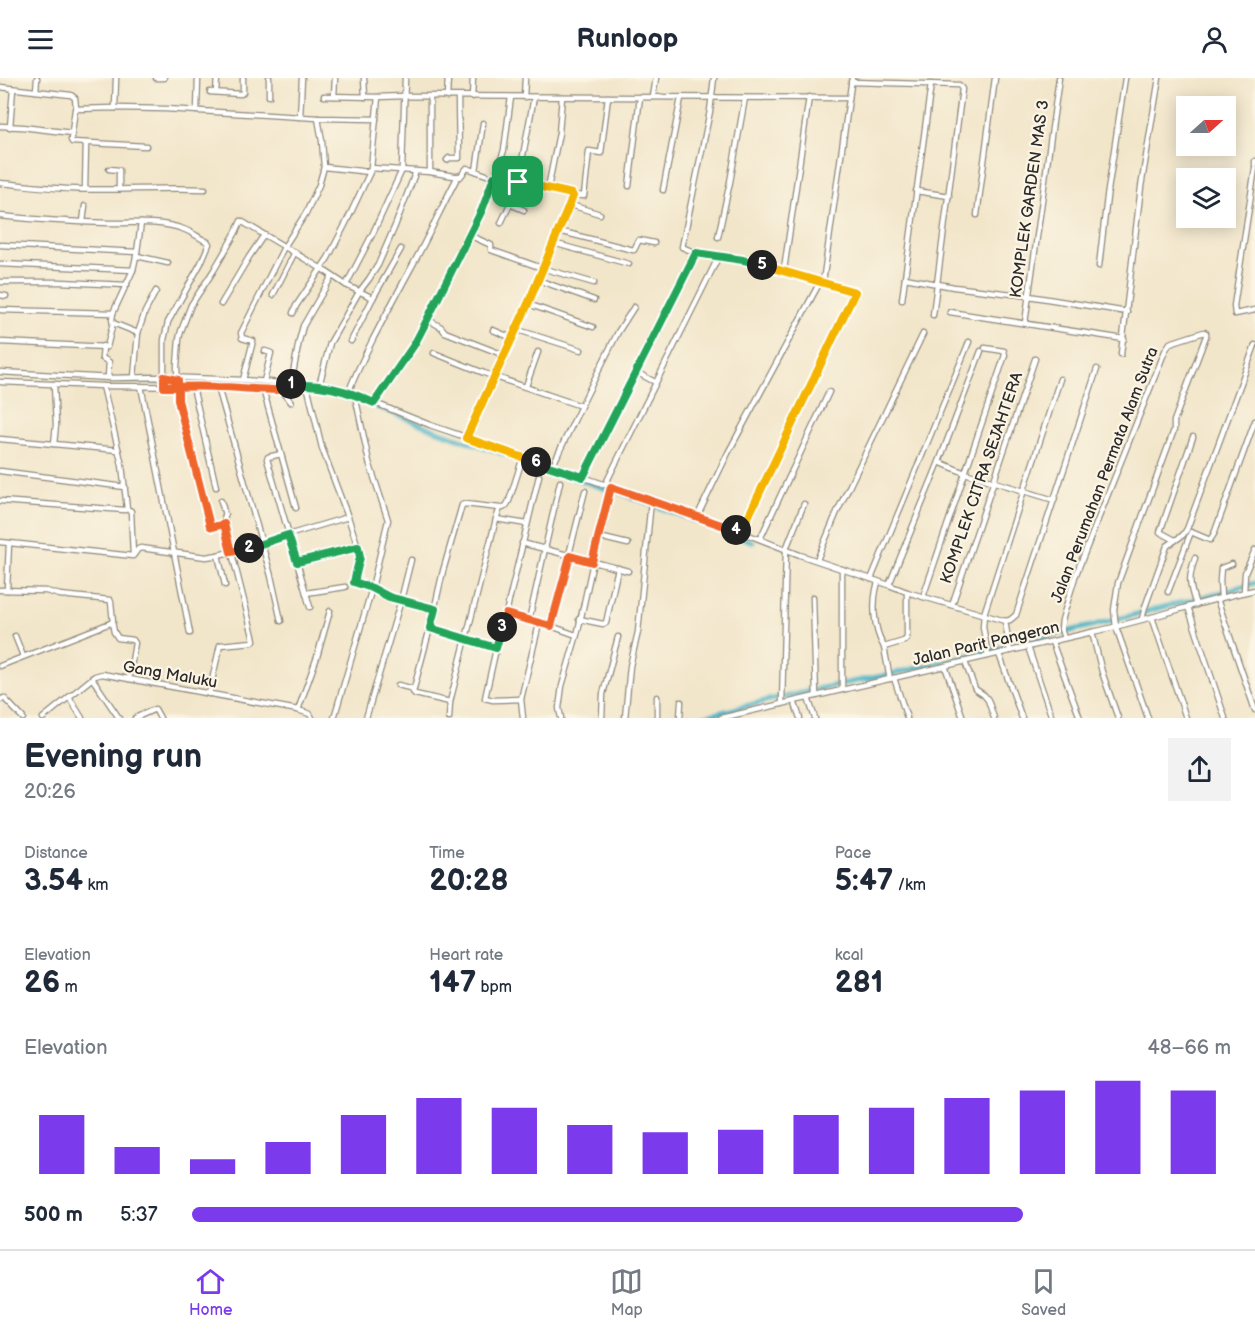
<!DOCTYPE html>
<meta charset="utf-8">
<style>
:root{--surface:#fff;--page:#f2f2f3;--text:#1f2937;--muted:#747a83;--line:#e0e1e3;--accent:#7c3aed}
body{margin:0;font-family:"Balsamiq Sans",sans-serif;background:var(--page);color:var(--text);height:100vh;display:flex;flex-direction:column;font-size:22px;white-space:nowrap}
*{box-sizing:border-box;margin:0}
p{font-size:20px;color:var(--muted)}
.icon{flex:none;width:33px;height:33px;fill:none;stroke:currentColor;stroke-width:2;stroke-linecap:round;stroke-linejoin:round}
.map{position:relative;height:640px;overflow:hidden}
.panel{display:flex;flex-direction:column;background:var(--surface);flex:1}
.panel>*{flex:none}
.needle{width:39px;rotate:69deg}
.buttons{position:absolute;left:1176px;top:18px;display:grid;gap:12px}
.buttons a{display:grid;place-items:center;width:60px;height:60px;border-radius:0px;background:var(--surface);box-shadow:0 3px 15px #0003;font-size:30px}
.pin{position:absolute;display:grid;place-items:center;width:51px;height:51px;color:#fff;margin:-26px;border-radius:12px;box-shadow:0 3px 9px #0006}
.km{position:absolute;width:30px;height:30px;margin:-15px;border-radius:50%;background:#222;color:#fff;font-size:16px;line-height:30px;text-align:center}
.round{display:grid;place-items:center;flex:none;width:63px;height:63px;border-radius:0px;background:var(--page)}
.summary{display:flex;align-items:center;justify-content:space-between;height:102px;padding:0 24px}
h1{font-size:33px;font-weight:800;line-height:45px}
.figures{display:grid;grid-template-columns:repeat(3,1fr);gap:9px;height:102px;padding:6px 24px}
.figures div{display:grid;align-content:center}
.figures b{font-size:30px;font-weight:800}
.figures small{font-size:16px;font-weight:400}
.figures p{font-size:16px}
.chart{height:168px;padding:12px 24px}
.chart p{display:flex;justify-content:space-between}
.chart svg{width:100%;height:108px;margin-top:6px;stroke:var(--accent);stroke-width:6}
ul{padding:0 24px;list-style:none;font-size:20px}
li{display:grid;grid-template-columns:96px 72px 1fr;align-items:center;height:45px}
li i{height:15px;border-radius:8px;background:var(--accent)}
header{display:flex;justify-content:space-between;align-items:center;height:78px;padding:0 24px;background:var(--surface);font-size:27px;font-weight:800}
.tabs{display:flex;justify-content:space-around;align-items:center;height:84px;border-top:2px solid var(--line);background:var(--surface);font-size:16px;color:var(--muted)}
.tabs a{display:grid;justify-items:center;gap:3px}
.tabs .selected{color:var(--accent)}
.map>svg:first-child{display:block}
</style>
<header><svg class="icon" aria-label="menu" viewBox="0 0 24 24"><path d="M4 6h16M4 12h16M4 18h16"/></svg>Runloop<svg class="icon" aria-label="person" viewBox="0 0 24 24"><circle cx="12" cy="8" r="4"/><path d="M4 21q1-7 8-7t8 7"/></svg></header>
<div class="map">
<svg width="1255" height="640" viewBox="0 0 1255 640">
<rect width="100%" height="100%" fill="#fcf5e5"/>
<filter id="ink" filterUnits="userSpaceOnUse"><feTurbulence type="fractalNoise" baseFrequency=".0167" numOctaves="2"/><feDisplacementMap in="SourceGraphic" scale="12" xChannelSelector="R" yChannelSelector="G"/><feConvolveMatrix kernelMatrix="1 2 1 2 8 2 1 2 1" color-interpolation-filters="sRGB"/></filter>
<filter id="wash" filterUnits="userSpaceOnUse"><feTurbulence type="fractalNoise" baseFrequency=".008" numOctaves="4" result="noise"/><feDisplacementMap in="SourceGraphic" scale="24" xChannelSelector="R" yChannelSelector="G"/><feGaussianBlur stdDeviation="1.35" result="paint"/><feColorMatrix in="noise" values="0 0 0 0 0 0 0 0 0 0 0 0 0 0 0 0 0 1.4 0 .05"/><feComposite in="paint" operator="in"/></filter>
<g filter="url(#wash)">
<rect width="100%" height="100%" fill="#f2e6ca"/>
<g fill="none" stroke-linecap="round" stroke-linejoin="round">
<g stroke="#49b4c6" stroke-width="5">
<path d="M123,302L222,307"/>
<path d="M276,310L323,312L351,320"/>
<path d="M360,322L435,352L518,381"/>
<path d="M525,384L606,411"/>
<path d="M613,412L648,425"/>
<path d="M653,427L753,464"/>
<path d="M817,611L892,596L1099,546L1255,505"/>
<path d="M785,619L812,612"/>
<path d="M699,640L777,620"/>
</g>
</g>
</g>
<g filter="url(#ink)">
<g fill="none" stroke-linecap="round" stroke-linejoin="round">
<g stroke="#8e887a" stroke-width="7">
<g id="minor">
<path d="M156,0H164"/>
<path d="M364,0L365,19"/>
<path d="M714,0L710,33L682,169L696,175L743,182L785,193"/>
<path d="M851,4L959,7L962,11L933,237"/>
<path d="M0,9L71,17L75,20L76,30"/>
<path d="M36,13L37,0"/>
<path d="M210,14L241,16L243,14V0"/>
<path d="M216,14L217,0"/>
<path d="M269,18V0"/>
<path d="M324,18L378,19L404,18L849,20"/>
<path d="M334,18L335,0"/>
<path d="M430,19V94"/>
<path d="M447,19L448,0"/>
<path d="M472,19L473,0"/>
<path d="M524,19L525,0"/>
<path d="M653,19L656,0"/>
<path d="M115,30L116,0"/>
<path d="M197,33L198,0"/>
<path d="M300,39L302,0"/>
<path d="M318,40L322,63L324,89"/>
<path d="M0,48L22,49L72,55"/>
<path d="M10,49L13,11"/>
<path d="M146,68L72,64L71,62L75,31L115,30L165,31L318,40L376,41"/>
<path d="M447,82L449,80H459L458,19"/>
<path d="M1255,83V87"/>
<path d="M371,90L378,19"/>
<path d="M1255,90L1234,228L1235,236L1255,232"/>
<path d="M109,91L119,92V111"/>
<path d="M476,93L483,45"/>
<path d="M495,100L504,72L511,19"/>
<path d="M0,105C23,107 47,110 70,111C115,113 160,109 205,111"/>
<path d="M629,108L640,19"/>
<path d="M548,110L559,55L562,19"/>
<path d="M85,111L86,65"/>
<path d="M663,112L681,20"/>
<path d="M916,113L949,118"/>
<path d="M573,117L584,118L589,73L601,75L608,19"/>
<path d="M511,124L512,127L524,132"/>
<path d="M571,127L600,136"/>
<path d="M977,137L995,0"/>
<path d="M0,138C37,142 73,144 110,145C134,145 160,143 183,151C192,154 199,160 208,164L209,166L201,185L168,244L164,262V309"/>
<path d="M83,144L85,128"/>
<path d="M501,145L511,124L518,104L534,19"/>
<path d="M559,153L633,172H634L639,162L654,165"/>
<path d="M469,157L491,167V172L542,190L594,205"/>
<path d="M718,159L730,104L745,20"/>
<path d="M553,165L629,186"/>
<path d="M0,167L137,174"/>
<path d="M137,178L168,185"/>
<path d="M0,186L133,192"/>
<path d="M1099,188L1107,119L1125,0"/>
<path d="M905,200L954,209L1029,218L1127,234"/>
<path d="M538,202L594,222"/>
<path d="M0,204H60L127,207"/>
<path d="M823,204L852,0"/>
<path d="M346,207L373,155L402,92L405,0"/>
<path d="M0,217L6,218"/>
<path d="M273,217L295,174"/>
<path d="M902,222L931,6"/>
<path d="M221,226L249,179L264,157"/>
<path d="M528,226L593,249"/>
<path d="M0,232L113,235L133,192L137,174L141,145"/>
<path d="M950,234L1124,261"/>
<path d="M113,235L112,242L113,245L138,255"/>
<path d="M293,235L296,228L328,180L346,145L370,94"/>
<path d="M427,241L441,249L445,254L504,277"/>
<path d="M1025,245L1059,0"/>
<path d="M515,251L581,272"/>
<path d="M493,252L512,260"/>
<path d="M351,263L373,220L401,171"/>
<path d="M0,264L107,269L113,245"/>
<path d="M103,268L102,280L109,284L108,299"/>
<path d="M434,275L484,295L581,328L618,254L634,229"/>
<path d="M1121,276L1141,109L1159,0"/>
<path d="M0,294L111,300L164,299L243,302L319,308L337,312L355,317L430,347L583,399L741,454L800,477L889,507L907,514L1005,543L1010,542L1016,537L1097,291"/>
<path d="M636,294L655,304"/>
<path d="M134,299L138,255L145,234L156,213"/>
<path d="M243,302L253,263L242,260L241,255L284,169L306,135L319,107L324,89L370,94L371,90L430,94L460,99L467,90L495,100L526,105L533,108H537L572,116L573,118L571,127L528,226L466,360"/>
<path d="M264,303L271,275L265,273"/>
<path d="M0,304L103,308L218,309L281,311"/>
<path d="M291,306L299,263L303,248L332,198"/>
<path d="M103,308L122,387L127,431L131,433L133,477"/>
<path d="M141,308L190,555"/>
<path d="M319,308L330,265L359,214L369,201L378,187L395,148L416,93"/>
<path d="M526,308L538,274"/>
<path d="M193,309L216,409"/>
<path d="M218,309L271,498L281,543"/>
<path d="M263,311L296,430"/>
<path d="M281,311L291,324"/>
<path d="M348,315C366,271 389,231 411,190C428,160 442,128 458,98"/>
<path d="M374,325L414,267L425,246L482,132L494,99"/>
<path d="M0,361L118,372"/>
<path d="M54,366L56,347L54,306"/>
<path d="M281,376L268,379L267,381L310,529"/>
<path d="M939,384L965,395L1054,422"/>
<path d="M552,389L581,328"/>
<path d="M0,393L125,409"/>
<path d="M539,398L506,535L507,537L551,548L576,557"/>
<path d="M583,399L696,175"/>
<path d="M605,407L716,184"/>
<path d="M0,423L125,432L127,431"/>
<path d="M348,439L360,475L354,504L372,510L389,519L434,531"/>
<path d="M697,439L728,375L820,204"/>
<path d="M496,441L527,446"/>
<path d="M224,446L213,449L210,447L178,323L177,288L179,261L181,253L191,227L214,192L236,154L241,143L322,191L346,207L373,220"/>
<path d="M741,454L855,215L789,195L784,192L809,19"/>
<path d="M599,459L628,466"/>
<path d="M760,461L829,314"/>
<path d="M1175,462L1160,454L1193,359"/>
<path d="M0,464L133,478L138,471L141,470L206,479L218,477L262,466L288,457L348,439L322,370L307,307"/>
<path d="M522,465L628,493"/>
<path d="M218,477L225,507"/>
<path d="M1195,480C1188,500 1189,507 1196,527"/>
<path d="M817,482L837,434L923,256"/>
<path d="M297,484L358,469"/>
<path d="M842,491V612"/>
<path d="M871,501L969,264"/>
<path d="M878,504C872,524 873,550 884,569"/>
<path d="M889,507L939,384L981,273"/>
<path d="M0,512L46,513L60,517L110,522L111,524L113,544L0,588"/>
<path d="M7,512L9,465"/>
<path d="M1168,514L1191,454L1210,462L1214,456L1255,343"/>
<path d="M1244,514L1245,495L1255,472"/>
<path d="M306,515L345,509"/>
<path d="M813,519L816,618"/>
<path d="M923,519L1005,277L1004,273L985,270"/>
<path d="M1221,520L1220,502L1221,490L1232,486"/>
<path d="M1217,521L1255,632"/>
<path d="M952,527L1035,281"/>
<path d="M1188,529L1225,640"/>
<path d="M1152,539L1186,640"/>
<path d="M579,541L603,546L606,545L618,490"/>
<path d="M1142,541L1145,529L1167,468L1183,457L1187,451L1255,267"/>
<path d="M529,542L560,404"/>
<path d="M1005,543L1010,573"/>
<path d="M112,544L114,554L118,560L133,562L135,565L129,601"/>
<path d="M551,548L585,413"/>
<path d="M430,550L491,568L496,571L485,620L493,622L521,621L523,640"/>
<path d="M1092,554L1102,594L1118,640"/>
<path d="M15,558L23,578"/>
<path d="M1064,560L1061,551L1062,542L1075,499L1165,273L1170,265L1204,254L1206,255V258L1174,343V352L1118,505L1114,532L1116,549L1148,640"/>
<path d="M1052,564L1080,640"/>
<path d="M1028,569L1052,640"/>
<path d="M496,571L506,536"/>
<path d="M999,576L1022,640"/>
<path d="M988,578L983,549L984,536L1060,301"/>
<path d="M965,584L975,611L984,617L988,622L994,640"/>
<path d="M945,588L963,640"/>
<path d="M92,600L119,640"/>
<path d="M894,600L907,640"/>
<path d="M890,601L884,569L904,563L907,560V514"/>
<path d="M398,607L414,611"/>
<path d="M209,616L220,567L253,564L254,562L224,444L225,437L221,423"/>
<path d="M69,619L82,640"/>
<path d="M808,620L815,640"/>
<path d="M521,621L539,546"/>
<path d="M0,622L4,620L23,640"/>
<path d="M794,623L800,640"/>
<path d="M450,624L415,616L413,614L430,550L443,493L462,427L465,426L500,430"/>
<path d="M782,626L786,471L804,426"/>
<path d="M298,632L317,579L330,533"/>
<path d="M43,640L95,598L102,596L298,632L310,636L312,640"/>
<path d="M135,640L155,631L160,640"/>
<path d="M334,640L372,510L388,442L369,384L355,317"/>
<path d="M366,640L401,522L411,482"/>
<path d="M449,640L450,624L496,441L500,430C505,431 507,427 509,423L523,379"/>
<path d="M561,640L559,630L562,608L578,553L593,484L611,409"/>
<path d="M602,640L603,616L618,559"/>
<path d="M625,640L630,588L638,554L651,423"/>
<path d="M657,640V619"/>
<path d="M680,640L681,624"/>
<path d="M721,640L1092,554C1147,543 1200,523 1255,512"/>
</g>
</g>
<use href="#minor" stroke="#fff" stroke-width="4.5"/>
</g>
</g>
<g fill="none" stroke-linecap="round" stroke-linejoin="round" filter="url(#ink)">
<g stroke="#fff" stroke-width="12">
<path id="split-1" d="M291,306C300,307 310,307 319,308C338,310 357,317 374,325L414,267L425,246L482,132L494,99L518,104"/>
</g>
<g stroke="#fff" stroke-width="12">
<path id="split-2" d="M249,470L231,474L224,446L213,449L210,448L178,322C178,315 178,308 178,302L164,299V309C181,309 198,308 216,309C236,309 257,312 278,312L281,311L285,305L291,306"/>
</g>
<g stroke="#fff" stroke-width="12">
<path id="split-3" d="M249,470L288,457L297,484L358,469L360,479L354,504L372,510L389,519L435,531L430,550L496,570L502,549"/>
</g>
<g stroke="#fff" stroke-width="12">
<path id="split-4" d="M502,549L506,536L551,548L570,478L592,484L611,409L736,452"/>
</g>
<g stroke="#fff" stroke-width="12">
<path id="split-5" d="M736,452L741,454L855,214L762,187"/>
</g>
<g stroke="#fff" stroke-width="12">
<path id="split-6" d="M536,384L583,399L696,175L743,182L762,187"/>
</g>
<g stroke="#fff" stroke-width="12">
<path id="split-7" d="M518,104L530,106L533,108H537L572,116L573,118L528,226L466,360L536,384"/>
</g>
<use href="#split-1" stroke="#22a559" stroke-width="8"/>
<use href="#split-2" stroke="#f0652b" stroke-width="8"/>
<use href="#split-3" stroke="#22a559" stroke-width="8"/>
<use href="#split-4" stroke="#f0652b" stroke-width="8"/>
<use href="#split-5" stroke="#f5b400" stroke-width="8"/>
<use href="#split-6" stroke="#22a559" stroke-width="8"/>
<use href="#split-7" stroke="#f5b400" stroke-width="8"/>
</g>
<g text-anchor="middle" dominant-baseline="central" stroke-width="4.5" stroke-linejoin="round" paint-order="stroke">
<g font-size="16" fill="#2b2b2b" stroke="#fcf5e5">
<text transform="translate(1030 121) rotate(-82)">KOMPLEK GARDEN MAS 3</text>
<text transform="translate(1105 397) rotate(-69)">Jalan Perumahan Permata Alam Sutra</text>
<text transform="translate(982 400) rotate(-71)">KOMPLEK CITRA SEJAHTERA</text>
<text transform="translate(986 566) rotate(-13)">Jalan Parit Pangeran</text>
<text transform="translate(170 597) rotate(10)">Gang Maluku</text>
</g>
</g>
</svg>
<div class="buttons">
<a><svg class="needle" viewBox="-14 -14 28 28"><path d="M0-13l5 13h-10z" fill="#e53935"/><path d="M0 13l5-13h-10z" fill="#747a83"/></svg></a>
<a><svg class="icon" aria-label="layers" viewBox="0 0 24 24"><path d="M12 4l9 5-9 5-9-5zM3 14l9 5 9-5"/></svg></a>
</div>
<div class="pin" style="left:518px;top:104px;background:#1e9e55"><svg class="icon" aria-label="arrive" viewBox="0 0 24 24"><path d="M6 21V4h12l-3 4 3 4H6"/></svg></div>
<b class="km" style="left:291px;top:306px">1</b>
<b class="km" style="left:249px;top:470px">2</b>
<b class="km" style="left:502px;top:549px">3</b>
<b class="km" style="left:736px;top:452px">4</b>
<b class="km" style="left:762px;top:187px">5</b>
<b class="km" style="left:536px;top:384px">6</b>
</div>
<section class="panel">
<div class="summary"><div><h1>Evening run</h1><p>20:26</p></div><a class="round"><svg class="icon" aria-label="share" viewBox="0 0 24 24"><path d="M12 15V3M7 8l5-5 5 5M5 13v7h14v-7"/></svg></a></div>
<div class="figures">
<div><p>Distance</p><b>3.54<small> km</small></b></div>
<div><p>Time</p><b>20:28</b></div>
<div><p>Pace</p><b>5:47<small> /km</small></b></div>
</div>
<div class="figures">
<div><p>Elevation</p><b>26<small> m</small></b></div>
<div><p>Heart rate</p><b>147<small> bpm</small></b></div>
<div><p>kcal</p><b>281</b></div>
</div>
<div class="chart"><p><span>Elevation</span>48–66 m</p>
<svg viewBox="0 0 160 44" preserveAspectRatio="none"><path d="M5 44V20M15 44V33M25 44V38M35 44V31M45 44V20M55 44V13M65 44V17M75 44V24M85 44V27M95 44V26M105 44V20M115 44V17M125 44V13M135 44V10M145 44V6M155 44V10"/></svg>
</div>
<ul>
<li><b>500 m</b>5:37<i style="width:80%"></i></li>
</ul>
</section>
<nav class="tabs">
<a class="selected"><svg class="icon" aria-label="home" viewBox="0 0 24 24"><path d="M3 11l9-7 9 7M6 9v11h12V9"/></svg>Home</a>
<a><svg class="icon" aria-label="map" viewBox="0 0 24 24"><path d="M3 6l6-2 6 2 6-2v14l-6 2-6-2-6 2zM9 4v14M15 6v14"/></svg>Map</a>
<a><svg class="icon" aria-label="saved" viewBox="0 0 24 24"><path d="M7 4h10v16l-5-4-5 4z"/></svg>Saved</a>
</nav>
